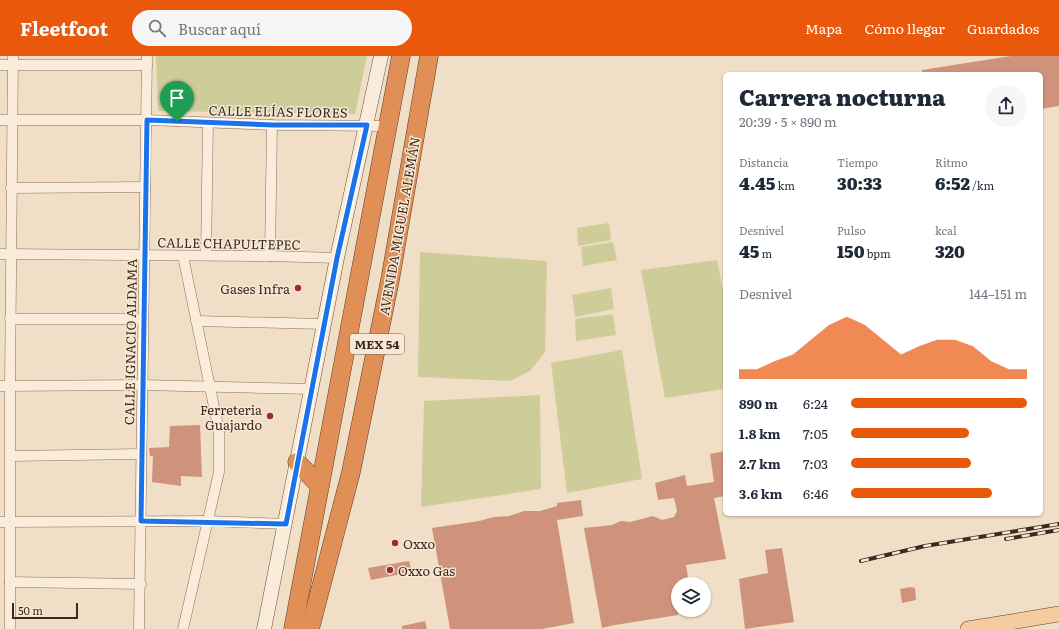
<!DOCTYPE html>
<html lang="es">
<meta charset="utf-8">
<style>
:root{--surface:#fff;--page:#f6f6f7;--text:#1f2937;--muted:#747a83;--accent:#ea580c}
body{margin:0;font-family:Literata,serif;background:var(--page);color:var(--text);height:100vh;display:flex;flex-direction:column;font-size:15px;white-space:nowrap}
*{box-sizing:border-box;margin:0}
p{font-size:13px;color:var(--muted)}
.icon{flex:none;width:22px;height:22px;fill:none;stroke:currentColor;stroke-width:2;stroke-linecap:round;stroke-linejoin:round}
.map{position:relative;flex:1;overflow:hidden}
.sheet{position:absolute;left:723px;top:16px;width:320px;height:444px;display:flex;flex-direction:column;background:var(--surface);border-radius:6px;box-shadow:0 1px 3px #0004}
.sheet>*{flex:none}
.buttons{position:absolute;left:671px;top:521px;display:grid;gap:8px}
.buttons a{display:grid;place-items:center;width:40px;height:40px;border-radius:50%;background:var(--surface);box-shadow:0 1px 3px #0004;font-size:20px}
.scale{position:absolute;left:12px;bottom:10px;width:66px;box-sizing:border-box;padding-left:4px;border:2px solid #3c291f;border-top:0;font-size:11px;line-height:14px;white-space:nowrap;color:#3c291f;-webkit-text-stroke:3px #f7e9d6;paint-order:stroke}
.pin{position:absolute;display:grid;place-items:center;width:34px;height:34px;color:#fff;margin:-41px -17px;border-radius:50% 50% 50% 0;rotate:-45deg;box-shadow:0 0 4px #0007}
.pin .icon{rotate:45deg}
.round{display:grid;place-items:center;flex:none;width:42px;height:42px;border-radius:21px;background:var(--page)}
.overview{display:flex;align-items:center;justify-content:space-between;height:68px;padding:0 16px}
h1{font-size:22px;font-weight:800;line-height:30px}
.figures{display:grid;grid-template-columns:repeat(3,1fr);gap:6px;height:68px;padding:4px 16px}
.figures div{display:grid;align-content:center}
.figures b{font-size:17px;font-weight:800}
.figures small{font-size:11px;font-weight:400}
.figures p{font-size:11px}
.chart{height:112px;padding:8px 16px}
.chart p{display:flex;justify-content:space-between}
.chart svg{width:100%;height:72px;margin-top:4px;fill:var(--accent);opacity:.7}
ul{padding:0 16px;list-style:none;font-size:13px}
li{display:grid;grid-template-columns:64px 48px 1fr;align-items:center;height:30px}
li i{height:10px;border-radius:5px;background:var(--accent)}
header{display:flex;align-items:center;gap:24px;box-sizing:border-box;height:56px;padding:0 20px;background:var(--accent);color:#fff}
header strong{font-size:19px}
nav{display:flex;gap:22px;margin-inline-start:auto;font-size:14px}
.search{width:280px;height:36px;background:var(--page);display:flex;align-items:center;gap:10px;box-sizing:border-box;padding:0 14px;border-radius:22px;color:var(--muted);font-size:15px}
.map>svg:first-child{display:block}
</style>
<header>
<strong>Fleetfoot</strong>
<div class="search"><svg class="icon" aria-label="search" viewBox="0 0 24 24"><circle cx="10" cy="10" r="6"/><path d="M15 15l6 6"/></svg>Buscar aquí</div>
<nav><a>Mapa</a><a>Cómo llegar</a><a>Guardados</a></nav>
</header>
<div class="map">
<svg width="1059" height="573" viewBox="0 0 1059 573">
<rect width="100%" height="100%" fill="#f0dec6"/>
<g fill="#cecd99">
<path d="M156,0H367L355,58L158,55Z"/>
<path d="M609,167L611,184L578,190L577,172Z"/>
<path d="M613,186L617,204L583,210L581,191Z"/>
<path d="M420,196L547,205L545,296L530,315L510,325L418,321Z"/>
<path d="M717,204L725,245V333L665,342L641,214Z"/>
<path d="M611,232L614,253L575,261L572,239Z"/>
<path d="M613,258L616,279L576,285L575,263Z"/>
<path d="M622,294L642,423L567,437L551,307Z"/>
<path d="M540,339L541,433L421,451L424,345Z"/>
</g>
<g fill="#cf937b">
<path d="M1011,0H1059V50L1041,53V18H922V14Z"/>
<path d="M200,369L202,421L181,420V430L152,426L153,400H150L149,392L169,391L170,370Z"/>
<path d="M725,395V440L714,442L726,503L686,509L689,528H678V559L615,569L602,572L584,472L612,469L621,465L630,466L653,460L662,464L674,461L677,455L674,442L658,444L655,427L685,419L687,430L714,426L710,398Z"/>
<path d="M581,444L583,460L557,464L574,567L542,573H450L432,472L479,465L494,461L509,460L524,455H540L557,450V447Z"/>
<path d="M782,492L794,566L745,573L739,523L768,517L765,494Z"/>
<path d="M409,505L412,516L371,524L368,512Z"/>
<path d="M910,531L915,532L916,544L902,547L900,533Z"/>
<path d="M425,565L427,573H402V570Z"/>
</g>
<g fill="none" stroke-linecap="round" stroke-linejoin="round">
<g stroke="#8c6e5b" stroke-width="11">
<g id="street">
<path d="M0,9H147"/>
<path d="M0,64H147L272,69L388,70"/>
<path d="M11,132L145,131"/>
<path d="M0,198L270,200L337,202"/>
<path d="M206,199L208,67"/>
<path d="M183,200L219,375V416L183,573"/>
<path d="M270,200L272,69"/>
<path d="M10,263H143"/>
<path d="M196,265L324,268"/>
<path d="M0,330L142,329L311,333"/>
<path d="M11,400L141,398"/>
<path d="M0,466L208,465L286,468"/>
<path d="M10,526L141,528"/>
<path d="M10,573V330L13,0"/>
<path d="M139,573L147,0"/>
</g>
</g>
<g stroke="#6e4f3e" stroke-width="15">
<path id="secondary" d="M264,573L337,202L381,0"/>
</g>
<g stroke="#5a3d2f" stroke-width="16">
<path id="primary" d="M968,573L1059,558"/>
</g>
<g stroke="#5a3d2f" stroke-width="19">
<g id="highway">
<path d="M297,406L320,430"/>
<path d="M293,573L401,0"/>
<path d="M310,573L351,416L390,224L429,0"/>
</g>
</g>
<use href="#street" stroke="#faecda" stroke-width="10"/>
<use href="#secondary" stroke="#faecda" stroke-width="14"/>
<use href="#primary" stroke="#f3cd9e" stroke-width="15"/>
<use href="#highway" stroke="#e09056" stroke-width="18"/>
<g stroke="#3c291f" stroke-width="4">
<g id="rail">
<path d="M1006,483L1059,474"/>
<path d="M861,505L925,490L1059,468"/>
</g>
</g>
<use href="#rail" stroke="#f7e9d6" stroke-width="2.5" stroke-dasharray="8" stroke-linecap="butt"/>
</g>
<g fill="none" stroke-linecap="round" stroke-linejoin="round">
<g stroke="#fff" stroke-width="8">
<path id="route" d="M147,64L272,69H367L337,202L286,468L141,465Z"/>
</g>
<use href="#route" stroke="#1a73e8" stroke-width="5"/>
</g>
<g fill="#9c293a" stroke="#f7e9d6" stroke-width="1.5">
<circle cx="298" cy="232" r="4"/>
<circle cx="270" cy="360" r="4"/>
<circle cx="395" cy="487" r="4"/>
<circle cx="390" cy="514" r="4"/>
</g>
<g text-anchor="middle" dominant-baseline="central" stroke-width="3" stroke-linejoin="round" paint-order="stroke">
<rect fill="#f7e9d6" stroke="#746356" stroke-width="1" x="350" y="278" width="54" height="20" rx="3"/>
<g font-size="12" font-weight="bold" fill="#3c291f">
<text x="377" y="288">MEX 54</text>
</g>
<g font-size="13" fill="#3c291f" stroke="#f7e9d6">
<text transform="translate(278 55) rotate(1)">CALLE ELÍAS FLORES</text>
<text transform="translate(399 170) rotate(-80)">AVENIDA MIGUEL ALEMÁN</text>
<text transform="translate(229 187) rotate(1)">CALLE CHAPULTEPEC</text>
<text transform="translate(130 286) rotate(-89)">CALLE IGNACIO ALDAMA</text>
</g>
<g font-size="13" fill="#3c291f" stroke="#f7e9d6" text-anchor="end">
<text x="290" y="232">Gases Infra</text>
<text x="262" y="353">Ferreteria<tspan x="262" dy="15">Guajardo</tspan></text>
<text x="403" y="487" text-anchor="start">Oxxo</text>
<text x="398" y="514" text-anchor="start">Oxxo Gas</text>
</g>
</g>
</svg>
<div class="buttons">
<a><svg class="icon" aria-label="layers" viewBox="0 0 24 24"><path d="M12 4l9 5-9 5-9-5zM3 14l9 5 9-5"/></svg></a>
</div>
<div class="scale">50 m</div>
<div class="pin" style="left:177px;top:66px;background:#1e9e55"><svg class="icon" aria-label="arrive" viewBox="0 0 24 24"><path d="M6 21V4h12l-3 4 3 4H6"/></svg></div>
<section class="sheet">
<div class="overview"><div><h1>Carrera nocturna</h1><p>20:39 · 5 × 890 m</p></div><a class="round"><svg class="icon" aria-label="share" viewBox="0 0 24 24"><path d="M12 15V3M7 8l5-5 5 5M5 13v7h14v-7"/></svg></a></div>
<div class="figures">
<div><p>Distancia</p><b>4.45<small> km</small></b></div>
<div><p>Tiempo</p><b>30:33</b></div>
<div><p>Ritmo</p><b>6:52<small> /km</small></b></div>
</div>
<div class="figures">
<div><p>Desnivel</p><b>45<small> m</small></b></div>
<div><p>Pulso</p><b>150<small> bpm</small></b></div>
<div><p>kcal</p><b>320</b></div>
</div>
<div class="chart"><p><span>Desnivel</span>144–151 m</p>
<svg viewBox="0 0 160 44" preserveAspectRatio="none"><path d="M0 44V38L10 38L20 33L30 29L40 20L50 11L60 6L70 11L80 20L90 29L100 24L110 20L120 20L130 24L140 33L150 38L160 38V44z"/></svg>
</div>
<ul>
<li><b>890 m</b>6:24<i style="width:100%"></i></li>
<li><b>1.8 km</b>7:05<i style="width:67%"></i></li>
<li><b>2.7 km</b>7:03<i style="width:68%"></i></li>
<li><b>3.6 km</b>6:46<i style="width:80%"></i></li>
</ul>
</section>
</div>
